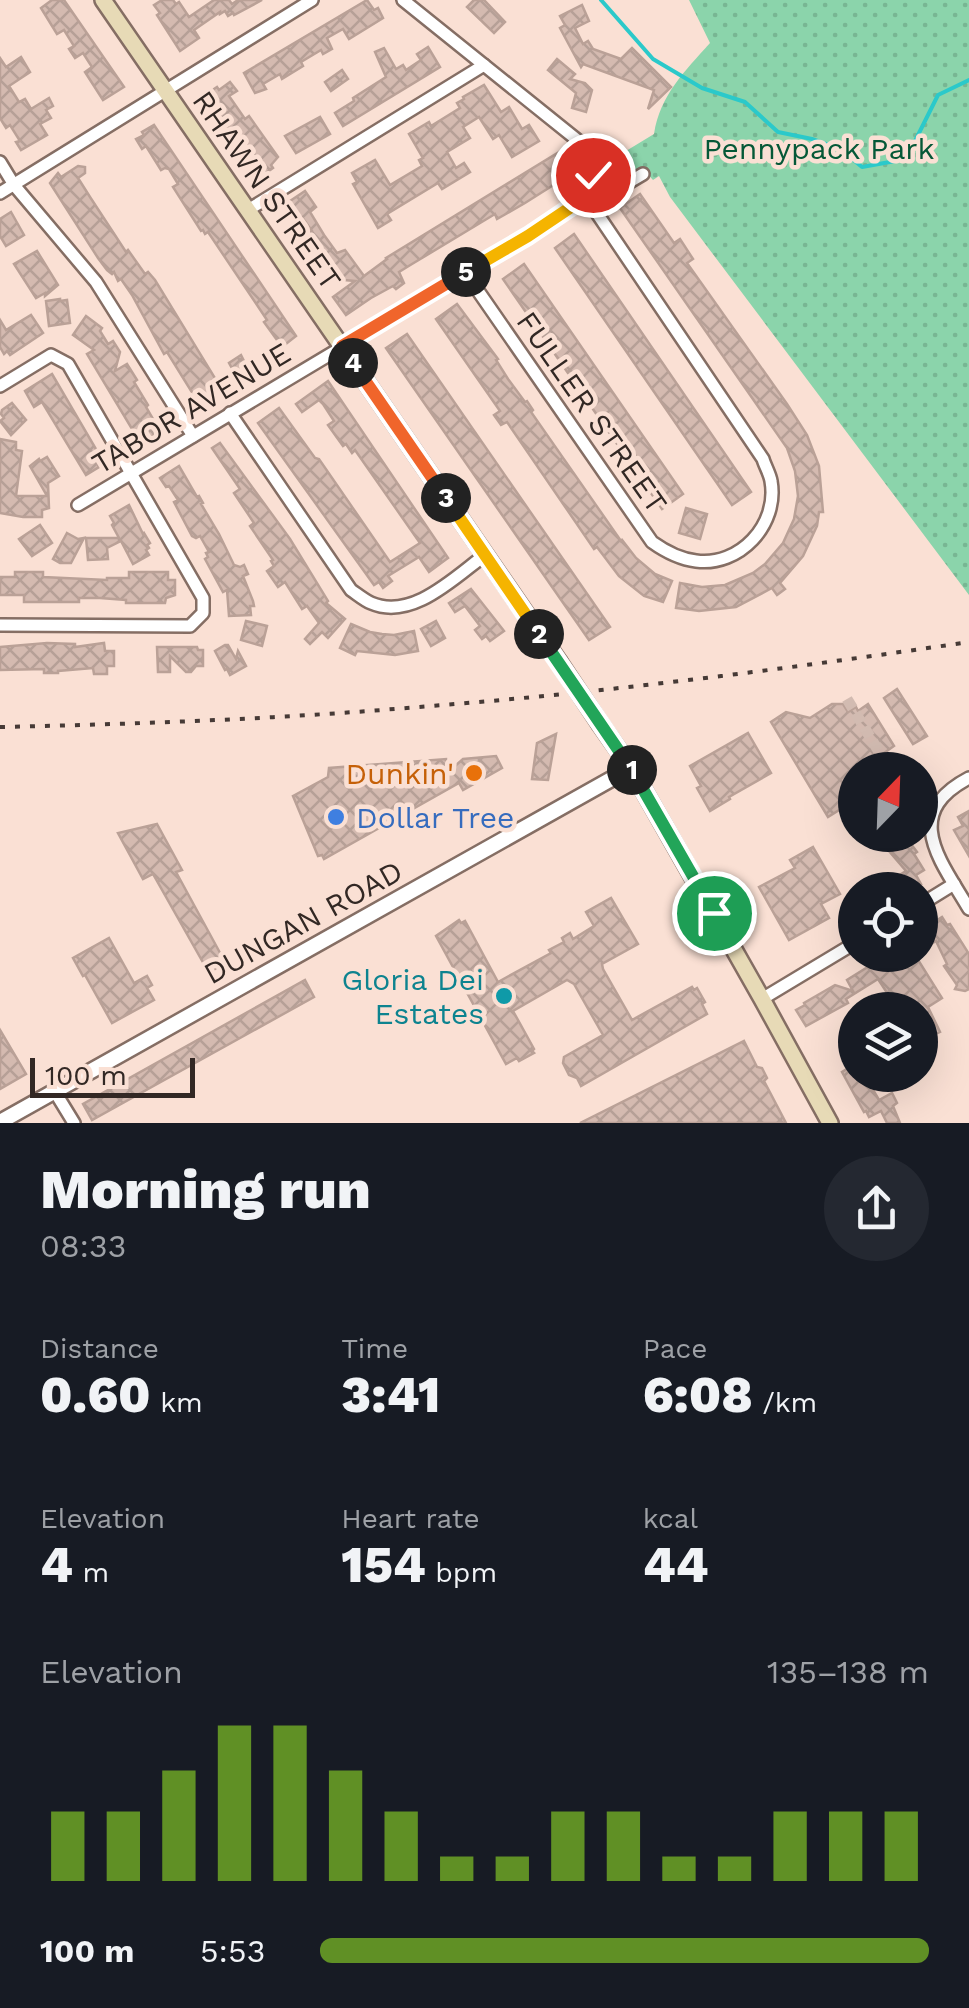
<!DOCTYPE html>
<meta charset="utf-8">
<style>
:root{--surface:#171b24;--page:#242831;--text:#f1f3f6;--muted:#9ea1a6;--accent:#609025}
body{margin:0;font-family:"Work Sans",sans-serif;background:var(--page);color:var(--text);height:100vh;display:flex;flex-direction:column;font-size:38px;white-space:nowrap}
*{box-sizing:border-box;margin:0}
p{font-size:32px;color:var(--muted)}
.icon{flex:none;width:55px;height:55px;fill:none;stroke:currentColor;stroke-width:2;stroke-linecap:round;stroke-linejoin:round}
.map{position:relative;height:1123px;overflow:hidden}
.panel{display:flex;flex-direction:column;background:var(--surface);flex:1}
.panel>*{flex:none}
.needle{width:65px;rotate:23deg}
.controls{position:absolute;left:838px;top:752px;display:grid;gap:20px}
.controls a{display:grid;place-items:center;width:100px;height:100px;border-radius:50%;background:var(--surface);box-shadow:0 10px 40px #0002;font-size:50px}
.scale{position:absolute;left:30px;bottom:25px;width:165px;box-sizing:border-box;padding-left:10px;border:5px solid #322824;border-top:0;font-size:28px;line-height:35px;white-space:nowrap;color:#322824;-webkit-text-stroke:8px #fae0d4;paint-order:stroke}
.pin{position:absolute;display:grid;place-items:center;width:85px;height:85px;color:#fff;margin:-42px;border:5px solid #fff;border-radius:50%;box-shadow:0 2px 10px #0007}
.km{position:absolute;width:50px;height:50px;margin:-25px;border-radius:50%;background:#222;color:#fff;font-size:28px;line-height:50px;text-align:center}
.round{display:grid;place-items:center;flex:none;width:105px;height:105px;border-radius:52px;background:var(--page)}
.summary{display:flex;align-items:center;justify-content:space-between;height:170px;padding:0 40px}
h1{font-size:55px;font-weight:800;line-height:75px}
.figures{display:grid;grid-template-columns:repeat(3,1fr);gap:15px;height:170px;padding:10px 40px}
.figures div{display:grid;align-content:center}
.figures b{font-size:50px;font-weight:800}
.figures small{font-size:28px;font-weight:400}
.figures p{font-size:28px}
.chart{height:280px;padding:20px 40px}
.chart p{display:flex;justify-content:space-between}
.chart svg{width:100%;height:180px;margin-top:10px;stroke:var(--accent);stroke-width:6}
ul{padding:0 40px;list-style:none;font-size:32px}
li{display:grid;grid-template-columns:160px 120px 1fr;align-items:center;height:75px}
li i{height:25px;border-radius:12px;background:var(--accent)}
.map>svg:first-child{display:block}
</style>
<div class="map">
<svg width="969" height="1123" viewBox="0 0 969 1123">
<defs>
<pattern id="park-dots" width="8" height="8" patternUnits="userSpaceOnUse" patternTransform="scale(2.5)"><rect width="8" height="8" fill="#8bd4ab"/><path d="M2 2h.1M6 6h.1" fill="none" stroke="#78b693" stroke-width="1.8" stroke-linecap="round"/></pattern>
<pattern id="building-cross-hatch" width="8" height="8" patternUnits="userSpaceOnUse" patternTransform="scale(2.5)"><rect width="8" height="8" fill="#d4bab0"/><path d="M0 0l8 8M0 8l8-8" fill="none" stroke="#b6a097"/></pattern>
</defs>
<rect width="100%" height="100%" fill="#fae0d4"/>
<path fill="url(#park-dots)" d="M689,0H969V595L670,197L659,176L653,180L643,169L602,192L599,191L597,164L626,151L654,134C660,95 685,71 710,43Z"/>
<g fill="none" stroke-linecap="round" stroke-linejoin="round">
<path stroke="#2bc9ca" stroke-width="4" d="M601,0L653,59L702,88L745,102L778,132L812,139L840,149L862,167L901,160L914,143L938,95L969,80"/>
</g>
<g fill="url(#building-cross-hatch)" stroke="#baa197" stroke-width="2.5">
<path d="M52,0H64L124,87L103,100L85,72L92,67L83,53L75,58L69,49L74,46L64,30L57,34L41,8Z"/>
<path d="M162,0H173L176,4L179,2L189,17L214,0H229L232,4L238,0H262L234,15L233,13L228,16L225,11L220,14V12L194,30L199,38L180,51L157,15L160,13L154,5Z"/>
<path d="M367,0L374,10L378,8L383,18L349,39L343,29L327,38L332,49L323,54L321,50L301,62L303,66L282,79L280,74L263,84L266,89L255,93L244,73Z"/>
<path d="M474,0H484L505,22L494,33L467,7Z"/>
<path d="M582,5L589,21L575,28L583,44L588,41L593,49L621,59L632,48L671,87L648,109L654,90L583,64L581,67L560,28L565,25L560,16Z"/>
<path d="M428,47L440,67L343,126L335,113L354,101L353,98L386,77L375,52L384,48L396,69L403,65L406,70L421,60L417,54Z"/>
<path d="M21,57L30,72L9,86L19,102L25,99L31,109L49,98L53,106L46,110L51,118L40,124L47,135L21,150L16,142L20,141L10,125L6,128L0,118V58L6,67Z"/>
<path d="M557,59L575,74L570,79L585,83L592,90L586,112L572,108L576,93L548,70Z"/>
<path d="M342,70L348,79L331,91L325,82Z"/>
<path d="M230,82L237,91L229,96L245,119L249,116L278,157L271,165L273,168L262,176L254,166L252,149L246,153L205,95L217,87L219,90Z"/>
<path d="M484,85L501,112L509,107L522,129L529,125L539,141L512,157L499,135L493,139L479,117L463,127L470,138L447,152L456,168L464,163L470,172L442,189L438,183L387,214L391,220L378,228L353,184L357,182L352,173L375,160L390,185L422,166L419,160L423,158L409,134L429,122L431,126L460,108L457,103L464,99L463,97Z"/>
<path d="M320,117L330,134L296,153L285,136Z"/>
<path d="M154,125L296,336L282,347L264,322L267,320L208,232L205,234L203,230L201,231L173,187L178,184L169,169L165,168L161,170L146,146L142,149L136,139L144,135L142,132Z"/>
<path d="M564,149L577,170L525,203L497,219L495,214L412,264L399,272L404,283L396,289L393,286L371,298L346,315L333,297L355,281L333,279L331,271L333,268L308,234L312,231L302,217L296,222L284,205L305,191L316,207L310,212L324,235L337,253L345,250L364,276L387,259L386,258Z"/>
<path d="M78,166L85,167V173L78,178L90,197L126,252L128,250L145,274L148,272L155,280L221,388L198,402L167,352L164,354L132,295L121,279L118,281L114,272L112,274L107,270L98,258L50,183L58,173L61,177Z"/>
<path d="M640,194L674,243L680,239L693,259L687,263L787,404L807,435L819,466L823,512H819L817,526L803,556L780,583L785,589L777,595L772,588L736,607L699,611L676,608L680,583L702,587L725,585L753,573L765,564L783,543L794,519L798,496L795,471L787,448L620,208Z"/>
<path d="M11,212L24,235L6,246L0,236V219Z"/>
<path d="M574,234L751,492L732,505L555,248Z"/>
<path d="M37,251L58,285L45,296V293L36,298L14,264Z"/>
<path d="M524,264L683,494L662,509L503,279Z"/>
<path d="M60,299V301L67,300L70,323L49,326L46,301Z"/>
<path d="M457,304L498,359L496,360L508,379L525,402L527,401L533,410L531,412L621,541L622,540L636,558L655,574L672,581L663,602L644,596L619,576L597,547L594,549L507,422L501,425L494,415L500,411L436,319Z"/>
<path d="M31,315L43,333L10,355L7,351L4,354L0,347V320L6,330Z"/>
<path d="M86,316L102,328L100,331L108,344L113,341L120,352L115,371L127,364L137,380L134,382L148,405L146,407L160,431L147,439L144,435L140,436L138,432L135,434L87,354L94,350L73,335Z"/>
<path d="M407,334L610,627L589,640L386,348Z"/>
<path d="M241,355L245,363L249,360L255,369L238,379L229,363Z"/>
<path d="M52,374L100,456L94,459L99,467L86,475L42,402L34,407L25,391Z"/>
<path d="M328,381L448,558L429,572L419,557L388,576L392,581L383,588L379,582L374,585L258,423L279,408L315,458L319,459L390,562L420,543L355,450L352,453L346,444L343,446L328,425L334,421L323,404L319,400L302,412L296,404Z"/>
<path d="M12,403L26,420L11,435L0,421L4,418L1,414L2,410Z"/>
<path d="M0,439L16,442V450L22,451L16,496H47L30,466L39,459L40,461L47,457L59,476L48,483L49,508L42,510V517H23L0,513Z"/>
<path d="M220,443L290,539L328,601L326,603L345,619L328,638L322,632L310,644L305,639L319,623L307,606L302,609L285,582L278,587L267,571L274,566L271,561L273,560L250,526L254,523L234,493L240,489L212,448Z"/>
<path d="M179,466L197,497L199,496L203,503L201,504L219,534L234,565L240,567L244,565L248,574L243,576L253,601L254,606H250L251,615L229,616L227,590L223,592L205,559L208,557L206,553L209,552L200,536L196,538L192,536L174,502L178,500L169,486L166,487L160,478Z"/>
<path d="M129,505L143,534L144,533L150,543L147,545L149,548L146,550L149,555L133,564L121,541L107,548L108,559L88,560L86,538H119L112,525L114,523L110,516Z"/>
<path d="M686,508L707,514L700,539L679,533Z"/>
<path d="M40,525L52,543L32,556L19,539Z"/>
<path d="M67,533L78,539L84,538L71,563H60L53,559Z"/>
<path d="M15,572H43V577L107,580V578H129V572H168V580H175V595L166,598L165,603H126V600L100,598H79V602H24V595H0V577H15Z"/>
<path d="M471,589L504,631L490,641L486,636L482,639L475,630L480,626L465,606L455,612L449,603Z"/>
<path d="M246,621L267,626L262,646L241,640Z"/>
<path d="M436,621L445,638L431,646L421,629Z"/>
<path d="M351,624L370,632L382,634L394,635L414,631L418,651L395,655L357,651L355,655L340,648Z"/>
<path d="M47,643L75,644V647L104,643L105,651H114V666H107V674H94L93,668L58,671V673H44V669L0,670V647Z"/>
<path d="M225,645H228L236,659L238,651L246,666L230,675L227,669L225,670L215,651Z"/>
<path d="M157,647H197L198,650H203V666H196L191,672H186L170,656V672H158Z"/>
<path d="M897,689L927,736L913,744L884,698Z"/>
<path d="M832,704H843L848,712L856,707L858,711L868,704L894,746L884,753L886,756L878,761L883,770H855V800L828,817L771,722L786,712L810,718Z"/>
<path d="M748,733L771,773L729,797L730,799L710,811L697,788L701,786L690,766Z"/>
<path d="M556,734L548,780L532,779L537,743Z"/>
<path d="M496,756L502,768L463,790L459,783L324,859L322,855L318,856L293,796L328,777L329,768L446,759V774L463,759Z"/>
<path d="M969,811V856L954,830L963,826L958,817Z"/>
<path d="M157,824L182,870L176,872L225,962L209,973L153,874L143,879L118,833Z"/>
<path d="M886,835H904L911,844L917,852L914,854L924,870L916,875L921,884L906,890L898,876L906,871L888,850L892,844Z"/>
<path d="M813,847L840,894L821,904L829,918L789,940L759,887L795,868L790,860Z"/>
<path d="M611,898L638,944L602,964L603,969L632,1020L692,987L694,990L697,988L705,1002L702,1004L707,1014L581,1086L577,1078L569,1075L563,1063L564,1057L603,1035L574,984L567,980L513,1011L534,1049L532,1051L534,1053L519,1061L517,1058L506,1064L436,936L459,920L461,923L465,921L498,982L551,953L549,950L564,942L562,938L570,933L573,939L594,926L586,912Z"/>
<path d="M942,917L947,925L950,924L969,954V989L965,991L955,989L957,985L944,966L947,964L936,941L920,951V941L929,935L925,928Z"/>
<path d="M109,938L134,983L147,976L152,985L147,988L154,1000L112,1023L85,975L83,976L73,958Z"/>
<path d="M887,955H915L942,998L928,1007L940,1032L920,1041V1010H902L900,1006L897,1008L878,979L846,999L848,1003L806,1026L796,1010L805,1005L804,1003L835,985L853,991L847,980Z"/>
<path d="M305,980L314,997L92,1120L83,1104Z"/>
<path d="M0,1030L26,1074L0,1089Z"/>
<path d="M744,1041L757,1067L762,1068L767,1078L764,1081L786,1123H580Z"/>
<path d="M855,1064V1075H868L872,1081L869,1083L879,1100L892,1093L897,1103L893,1106L900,1123H887L881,1111L869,1117L866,1111L864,1112L842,1072Z"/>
</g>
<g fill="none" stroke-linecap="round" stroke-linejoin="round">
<path stroke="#d2bbb1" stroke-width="11" stroke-dasharray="11 5.5" stroke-linecap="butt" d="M847,699L890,770"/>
<g stroke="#856e64" stroke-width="16">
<g id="minor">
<path d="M403,0L586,147C596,165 593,179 586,197"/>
<path d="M0,162L14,185L96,282L193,436"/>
<path d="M0,193L312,0"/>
<path d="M586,197H604L643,174"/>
<path d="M248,210L484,65"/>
<path d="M465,272L652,542C666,552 679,559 696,561C739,567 779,525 771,481C770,474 765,466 763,459L586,197"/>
<path d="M0,386L51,355L68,364L203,598V613L190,626L0,625"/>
<path d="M230,413L351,590C357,594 364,600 371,603C412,621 455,577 485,555"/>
<path d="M78,505L528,236L586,197"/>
<path d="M969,778C900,814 941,861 969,909"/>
<path d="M920,905L954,884"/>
<path d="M762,999L855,943"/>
<path d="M55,1092L74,1123"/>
</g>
</g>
<g stroke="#856e64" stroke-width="19">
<path id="tertiary" d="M0,1122L631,768"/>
</g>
<g stroke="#856e64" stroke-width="20">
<g id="secondary">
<path d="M103,0L559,662"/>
<path d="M600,724L631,768L762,999L830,1123"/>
</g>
</g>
<use href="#minor" stroke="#fff" stroke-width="11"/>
<use href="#tertiary" stroke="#fff" stroke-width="14"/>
<use href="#secondary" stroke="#e7dab6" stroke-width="15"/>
<path stroke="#463a36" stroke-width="4" stroke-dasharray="5 10" stroke-linecap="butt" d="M0,727C139,724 279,719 418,707C602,693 786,669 969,642"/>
<g stroke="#856e64" stroke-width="20" stroke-linecap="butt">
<path id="secondary-bridge" d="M559,662L600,724"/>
</g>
<use href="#secondary-bridge" stroke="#e7dab6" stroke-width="15"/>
</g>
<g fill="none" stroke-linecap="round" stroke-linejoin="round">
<g stroke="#fff" stroke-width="20">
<path id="split-1" d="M632,770L714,913"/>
</g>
<g stroke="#fff" stroke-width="20">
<path id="split-2" d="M539,634L632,770"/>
</g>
<g stroke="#fff" stroke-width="20">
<path id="split-3" d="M446,498L539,634"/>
</g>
<g stroke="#fff" stroke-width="20">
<path id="split-4" d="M353,363L446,498"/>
</g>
<g stroke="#fff" stroke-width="20">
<path id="split-5" d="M353,363L342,346L466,272"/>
</g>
<g stroke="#fff" stroke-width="20">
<path id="split-6" d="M466,272L528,236L586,197L593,175"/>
</g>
<use href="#split-1" stroke="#22a559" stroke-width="12"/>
<use href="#split-2" stroke="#22a559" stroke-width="12"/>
<use href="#split-3" stroke="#f5b400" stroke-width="12"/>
<use href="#split-4" stroke="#f0652b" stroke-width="12"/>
<use href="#split-5" stroke="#f0652b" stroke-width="12"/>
<use href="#split-6" stroke="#f5b400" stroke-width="12"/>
</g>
<circle fill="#e8710a" stroke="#fae0d4" stroke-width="4" cx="474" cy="773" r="10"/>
<circle fill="#3f7fe0" stroke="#fae0d4" stroke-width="4" cx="336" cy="817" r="10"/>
<circle fill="#0f9aa8" stroke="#fae0d4" stroke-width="4" cx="504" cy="996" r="10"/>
<g text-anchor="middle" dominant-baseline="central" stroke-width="9" stroke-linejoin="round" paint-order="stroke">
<g font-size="30" fill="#055837" stroke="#fae0d4">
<text x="819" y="148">Pennypack Park</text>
</g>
<g font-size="30" fill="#322824" stroke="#fae0d4">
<text transform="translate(267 190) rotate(55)">RHAWN STREET</text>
<text transform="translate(191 408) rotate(-31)">TABOR AVENUE</text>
<text transform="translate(592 412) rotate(55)">FULLER STREET</text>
<text transform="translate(303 922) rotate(-29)">DUNGAN ROAD</text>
</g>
<g font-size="30" fill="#c56008" stroke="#fae0d4" text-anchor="end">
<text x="454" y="773">Dunkin'</text>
</g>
<g font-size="30" fill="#366cbe" stroke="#fae0d4" text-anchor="start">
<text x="356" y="817">Dollar Tree</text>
</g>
<g font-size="30" fill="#0d838f" stroke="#fae0d4" text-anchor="end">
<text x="484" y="979">Gloria Dei<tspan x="484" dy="34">Estates</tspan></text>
</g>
</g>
</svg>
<div class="controls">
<a><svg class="needle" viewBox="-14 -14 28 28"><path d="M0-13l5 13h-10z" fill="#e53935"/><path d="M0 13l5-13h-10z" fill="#9ea1a6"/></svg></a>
<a><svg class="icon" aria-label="locate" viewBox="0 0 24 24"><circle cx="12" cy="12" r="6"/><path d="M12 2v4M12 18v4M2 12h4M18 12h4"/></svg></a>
<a><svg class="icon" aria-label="layers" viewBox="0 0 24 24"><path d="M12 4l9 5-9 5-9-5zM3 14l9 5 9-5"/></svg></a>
</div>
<div class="scale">100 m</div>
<div class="pin" style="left:714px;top:913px;background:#1e9e55"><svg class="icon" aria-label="arrive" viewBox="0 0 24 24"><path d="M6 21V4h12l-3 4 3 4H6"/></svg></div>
<div class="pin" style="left:593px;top:175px;background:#d93025"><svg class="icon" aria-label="check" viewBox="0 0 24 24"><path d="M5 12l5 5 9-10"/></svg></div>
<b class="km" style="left:632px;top:770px">1</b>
<b class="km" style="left:539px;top:634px">2</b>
<b class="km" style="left:446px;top:498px">3</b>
<b class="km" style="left:353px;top:363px">4</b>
<b class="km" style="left:466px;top:272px">5</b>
</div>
<section class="panel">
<div class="summary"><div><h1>Morning run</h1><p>08:33</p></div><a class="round"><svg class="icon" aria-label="share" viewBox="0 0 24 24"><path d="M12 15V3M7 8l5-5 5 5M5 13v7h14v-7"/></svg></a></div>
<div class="figures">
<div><p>Distance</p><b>0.60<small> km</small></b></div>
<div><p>Time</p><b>3:41</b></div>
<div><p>Pace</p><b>6:08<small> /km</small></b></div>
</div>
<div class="figures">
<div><p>Elevation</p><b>4<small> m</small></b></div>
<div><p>Heart rate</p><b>154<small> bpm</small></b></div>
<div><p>kcal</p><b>44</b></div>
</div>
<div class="chart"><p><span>Elevation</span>135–138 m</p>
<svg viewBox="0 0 160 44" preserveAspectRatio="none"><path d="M5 44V27M15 44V27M25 44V17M35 44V6M45 44V6M55 44V17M65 44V27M75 44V38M85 44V38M95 44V27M105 44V27M115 44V38M125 44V38M135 44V27M145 44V27M155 44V27"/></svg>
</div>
<ul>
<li><b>100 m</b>5:53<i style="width:100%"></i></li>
</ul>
</section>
